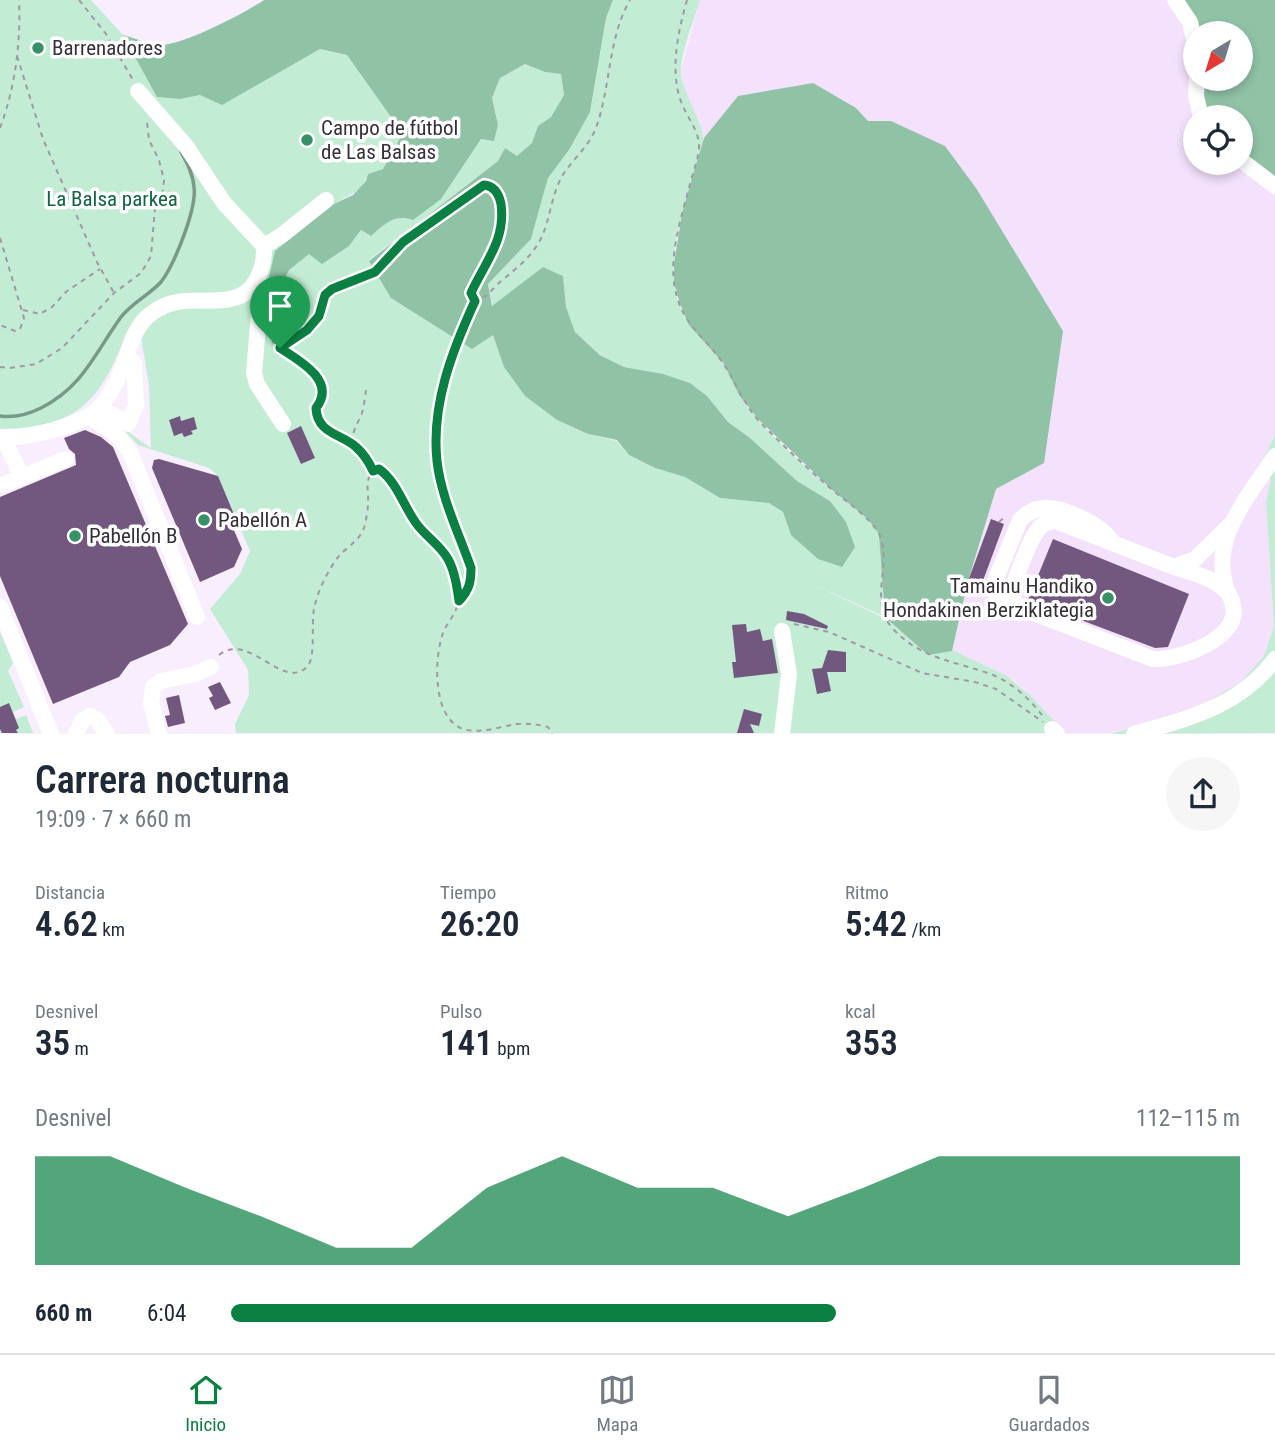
<!DOCTYPE html>
<html lang="es">
<meta charset="utf-8">
<style>
:root{--surface:#fff;--page:#f6f6f7;--text:#1f2937;--muted:#747a83;--line:#e0e1e3;--accent:#0b8043}
body{margin:0;font-family:"Roboto Condensed",sans-serif;background:var(--page);color:var(--text);height:100vh;display:flex;flex-direction:column;font-size:26px;white-space:nowrap}
*{box-sizing:border-box;margin:0}
p{font-size:23px;color:var(--muted)}
.icon{flex:none;width:38px;height:38px;fill:none;stroke:currentColor;stroke-width:2;stroke-linecap:round;stroke-linejoin:round}
.map{position:relative;height:734px;overflow:hidden}
.drawer{display:flex;flex-direction:column;background:var(--surface);flex:1}
.drawer>*{flex:none}
.needle{width:46px;rotate:218deg}
.tools{position:absolute;left:1183px;top:21px;display:grid;gap:14px}
.tools a{display:grid;place-items:center;width:70px;height:70px;border-radius:50%;background:var(--surface);box-shadow:0 4px 10px #0003;font-size:35px}
.pin{position:absolute;display:grid;place-items:center;width:60px;height:60px;color:#fff;margin:-72px -30px;border-radius:50% 50% 50% 0;rotate:-45deg;box-shadow:0 0 7px #0007}
.pin .icon{rotate:45deg}
.round{display:grid;place-items:center;flex:none;width:74px;height:74px;border-radius:37px;background:var(--page)}
.head{display:flex;align-items:center;justify-content:space-between;height:119px;padding:0 35px}
h1{font-size:38px;font-weight:600;line-height:52px}
.stats{display:grid;grid-template-columns:repeat(3,1fr);gap:10px;height:119px;padding:7px 35px}
.stats div{display:grid;align-content:center}
.stats b{font-size:35px;font-weight:600}
.stats small{font-size:19px;font-weight:400}
.stats p{font-size:19px}
.chart{height:196px;padding:14px 35px}
.chart p{display:flex;justify-content:space-between}
.chart svg{width:100%;height:126px;margin-top:7px;fill:var(--accent);opacity:.7}
ul{padding:0 35px;list-style:none;font-size:23px}
li{display:grid;grid-template-columns:112px 84px 1fr;align-items:center;height:52px}
li i{height:18px;border-radius:9px;background:var(--accent)}
.tab-bar{display:flex;justify-content:space-around;align-items:center;height:98px;border-top:2px solid var(--line);background:var(--surface);font-size:19px;color:var(--muted)}
.tab-bar a{display:grid;justify-items:center;gap:4px}
.tab-bar .on{color:var(--accent)}
.map>svg:first-child{display:block}
</style>
<div class="map">
<svg width="1275" height="734" viewBox="0 0 1275 734">
<rect width="100%" height="100%" fill="#f9eefe"/>
<path fill="#f4e2fc" d="M700,0H1169L1188,35L1192,62L1195,163H1238L1275,192V435L1257,471L1271,479L1266,502L1274,626L1264,656L1241,682L1226,692L1184,712L1110,733H1065L1021,686L1007,676L952,651L968,581L996,489L1044,463L891,121H868L856,108L738,96L704,138L700,123L692,111L685,92L681,71Z"/>
<g fill="#c3ecd4">
<path d="M0,0H91L123,35L158,97L180,99L200,95L222,104L320,49L347,55L398,127L400,138L383,169L368,174C362,193 347,195 333,205C322,213 278,253 274,263C266,281 267,303 266,323L289,270L309,253L349,246L361,230L371,236L387,222L441,199L481,139L494,140L498,125L492,98L500,78L525,64L545,72L561,74L564,95L551,117L538,126L533,143L517,156L505,148L498,161L369,260L493,335L504,367L525,396L557,420L588,434L617,441L629,455L655,468L685,477L720,498L769,503L783,512L791,535L830,501L797,481L750,438L728,422L707,396L690,383L663,374L624,367L601,355L575,332L566,307L563,276L543,267L493,307L488,284L531,239L548,178L569,150L590,112L606,18L613,0H700C695,18 680,54 681,72C682,94 706,126 703,141C694,188 670,232 674,281C678,320 700,334 722,362C733,375 737,393 748,407C769,435 798,459 823,482C840,498 867,511 878,532C883,543 883,601 885,617L804,580L1007,676L1032,697L1065,733H236L235,724L249,695L248,670L210,609L240,574L250,551L218,476L209,468L138,445L124,430L125,426L131,434L151,448L149,385L140,332H127C100,401 79,428 0,429Z"/>
<path d="M1275,435V733L1110,734L1184,712L1207,702L1241,682L1264,656L1274,626L1266,502L1271,479L1257,472Z"/>
<path d="M0,632L13,663L8,671L24,707L13,712L16,719L26,715L33,733H0Z"/>
</g>
<g fill="#90c2a6" fill-rule="evenodd">
<path d="M264,0H613L606,18L590,112L569,150L548,178L531,239L488,284L492,306L543,267L563,276L566,307L575,332L600,355L624,367L663,374L690,383L707,396L728,422L750,438L797,481L830,501L846,522L855,547L842,567L818,559L791,535L783,512L769,503L720,498L685,477L655,468L629,455L617,440L588,434L557,420L525,396L504,367L493,335L472,349L391,298L369,261L498,161L505,148L517,156L532,143L538,126L551,117L564,95L561,74L545,72L525,64L500,78L492,98L498,125L494,141L481,139L441,199L413,220C394,214 386,223 371,236L361,230L349,246L322,264L309,254L289,270L264,326L269,277L275,251L334,204L353,195L366,181L368,174L383,169L400,138L398,127L347,55L320,49L222,105L200,95L180,99L157,97L123,35C135,38 148,44 160,45C182,46 245,13 264,0Z"/>
<path d="M1169,0H1275V192L1241,163V117H1196L1188,35ZM1195,33H1241V79H1195Z"/>
<path d="M813,83L856,108L868,121H891L945,146L976,188L1063,331L1044,463L996,489L968,581L952,651L928,655L885,617L879,534L868,519L830,488L759,420L739,395L724,364L689,325L680,304L674,283V263L682,214L691,182L704,138L738,96Z"/>
</g>
<g fill="none" stroke-linecap="round" stroke-linejoin="round">
<path stroke="#789988" stroke-width="3.5" d="M0,416C15,418 27,415 41,408C83,387 95,353 121,317C132,303 149,295 161,282C174,265 197,209 194,187C193,174 187,163 181,152"/>
</g>
<g fill="#72587e">
<path d="M180,416L181,421L194,417L197,429L191,431L193,434L184,437L182,433L174,436L169,420Z"/>
<path d="M301,426L315,458L301,464L287,433Z"/>
<path d="M85,430L101,437L113,447L188,624L170,645L130,662L119,677L53,704L0,576V497L76,465L75,454L69,449L64,438Z"/>
<path d="M159,459L218,476L236,519L230,521L242,549L234,567L200,582L152,468L154,460Z"/>
<path d="M991,519L1004,524L981,586L968,581Z"/>
<path d="M1053,539L1189,594L1168,647L1155,648L1028,600Z"/>
<path d="M787,611L804,614L828,626L827,629L786,620Z"/>
<path d="M746,624L747,632L760,629L763,641L772,639L778,673L734,678L732,662H736L732,625Z"/>
<path d="M828,650L846,652V672H827L831,691L817,694L812,669L822,668Z"/>
<path d="M220,682L231,703L215,710L209,698L213,696L208,687Z"/>
<path d="M179,695L185,723L168,727L165,716L170,715L166,698Z"/>
<path d="M9,703L19,728L16,730L18,733H2L0,729V707Z"/>
<path d="M744,709L762,714L759,726L750,724L754,733H737Z"/>
</g>
<g fill="none" stroke-linecap="round" stroke-linejoin="round">
<g stroke="#a198a5" stroke-width="2" stroke-dasharray="5 5" stroke-linecap="butt">
<path d="M79,0L106,34L133,80"/>
<path d="M687,0C678,31 669,73 682,104C688,119 700,132 699,148C698,160 693,172 690,184C682,215 670,251 674,283C680,324 702,333 723,363C736,382 743,403 759,421C781,444 805,466 829,487C845,501 863,512 876,529C897,559 865,600 894,630C923,660 956,661 993,675C1014,684 1032,701 1045,719"/>
<path d="M17,56L43,139L97,262L114,293"/>
<path d="M0,128C15,88 21,43 19,0"/>
<path d="M0,238L24,318L20,329L15,331L0,325"/>
<path d="M23,310L40,314L52,307L67,291L100,269"/>
<path d="M272,341C292,357 340,378 316,408C317,429 338,438 355,446"/>
<path d="M280,348L307,330L319,316L325,295L332,289L375,272L403,242L484,185H489C500,193 501,203 501,215C502,247 483,266 471,293L472,299L475,301C486,299 492,289 500,282C516,269 535,254 543,234C551,214 552,192 564,173C575,157 591,144 597,125C611,84 608,38 630,0"/>
<path d="M0,367L10,368L36,364L62,348L114,293L141,273L151,256L155,208L162,200L164,180L159,160L149,140L147,122"/>
<path d="M366,390C365,397 364,406 362,413C358,424 349,434 355,446C360,455 368,461 372,470"/>
<path d="M999,522L1006,516"/>
<path d="M460,600C465,595 470,589 471,582C473,571 468,560 465,551C455,522 438,488 437,458C435,401 451,353 475,302"/>
<path d="M794,624L829,632L922,673L975,682L996,689L1043,722"/>
<path d="M219,655C250,631 282,691 307,667C316,658 311,624 314,609C317,592 328,570 339,556C347,547 360,540 364,528C366,521 368,510 368,502C369,490 364,482 373,471L379,469C397,482 403,504 415,522C419,528 425,532 430,537C446,553 459,576 458,599C458,613 448,620 443,633C434,658 432,718 463,729C480,734 499,727 516,724C527,723 537,724 548,727L552,734"/>
</g>
<g stroke="#fff" stroke-width="16">
<path d="M1175,0L1190,22L1195,44"/>
<path d="M1197,79L1196,96L1201,117"/>
<path d="M1241,160L1275,186"/>
<path d="M264,246L282,235L326,200"/>
<path d="M258,280L261,289L254,373L257,384L283,424"/>
<path d="M98,409L113,415L128,424L136,405L134,363L127,357"/>
<path d="M88,416L115,433L130,452L197,617"/>
<path d="M0,437C27,439 76,427 97,410C107,400 114,387 120,374C129,353 132,327 152,313C177,294 202,304 230,299C255,295 265,268 264,246L224,203L186,146L138,91"/>
<path d="M6,444L22,477"/>
<path d="M5,484L66,459"/>
<path d="M1174,567C1189,572 1211,577 1223,588C1229,592 1232,599 1233,606C1241,638 1178,661 1153,659L1018,607C1015,602 1013,597 1013,591C1014,579 1032,535 1040,527C1045,522 1049,522 1056,521L1174,567L1195,559L1232,523"/>
<path d="M1228,593C1207,541 1248,498 1275,456"/>
<path d="M0,607L51,734"/>
<path d="M1018,607L999,600L992,588L1020,520C1027,513 1035,508 1044,508C1062,506 1104,526 1112,542"/>
<path d="M1052,729L1057,734"/>
<path d="M76,734L82,721L90,716L97,719L107,734"/>
<path d="M159,734L151,703L153,687L161,681L195,674L211,667"/>
<path d="M782,734L789,674L782,631"/>
<path d="M1134,734C1189,718 1239,707 1275,659"/>
</g>
</g>
<g fill="none" stroke-linecap="round" stroke-linejoin="round">
<g stroke="#fff" stroke-width="14">
<path id="route" d="M484,185C494,186 499,194 501,204C506,240 485,262 471,293L475,301C452,351 431,405 437,461C441,497 459,534 471,568C471,583 469,590 459,601C457,587 455,572 448,559C440,545 425,536 416,523C403,505 397,482 379,469L373,471C369,462 364,454 356,447C342,434 317,434 316,408C337,381 300,361 280,348L307,330L319,316L325,295L332,289L375,272L403,242Z"/>
</g>
<use href="#route" stroke="#0b8043" stroke-width="9"/>
</g>
<g fill="#379167" stroke="#fff" stroke-width="2.5">
<circle cx="38" cy="48" r="7"/>
<circle cx="307" cy="140" r="7"/>
<circle cx="204" cy="520" r="7"/>
<circle cx="75" cy="536" r="7"/>
<circle cx="1108" cy="598" r="7"/>
</g>
<g text-anchor="middle" dominant-baseline="central" stroke-width="7" stroke-linejoin="round" paint-order="stroke">
<g font-size="21" fill="#36303a" stroke="#fff" text-anchor="start">
<text x="52" y="48">Barrenadores</text>
<text x="321" y="128">Campo de fútbol<tspan x="321" dy="24">de Las Balsas</tspan></text>
<text x="218" y="520">Pabellón A</text>
<text x="89" y="536">Pabellón B</text>
<text x="1094" y="586" text-anchor="end">Tamainu Handiko<tspan x="1094" dy="24">Hondakinen Berziklategia</tspan></text>
</g>
<g font-size="21" fill="#106543" stroke="#fff">
<text x="112" y="199">La Balsa parkea</text>
</g>
</g>
</svg>
<div class="tools">
<a><svg class="needle" viewBox="-14 -14 28 28"><path d="M0-13l5 13h-10z" fill="#e53935"/><path d="M0 13l5-13h-10z" fill="#747a83"/></svg></a>
<a><svg class="icon" aria-label="locate" viewBox="0 0 24 24"><circle cx="12" cy="12" r="6"/><path d="M12 2v4M12 18v4M2 12h4M18 12h4"/></svg></a>
</div>
<div class="pin" style="left:280px;top:348px;background:#1e9e55"><svg class="icon" aria-label="arrive" viewBox="0 0 24 24"><path d="M6 21V4h12l-3 4 3 4H6"/></svg></div>
</div>
<section class="drawer">
<div class="head"><div><h1>Carrera nocturna</h1><p>19:09 · 7 × 660 m</p></div><a class="round"><svg class="icon" aria-label="share" viewBox="0 0 24 24"><path d="M12 15V3M7 8l5-5 5 5M5 13v7h14v-7"/></svg></a></div>
<div class="stats">
<div><p>Distancia</p><b>4.62<small> km</small></b></div>
<div><p>Tiempo</p><b>26:20</b></div>
<div><p>Ritmo</p><b>5:42<small> /km</small></b></div>
</div>
<div class="stats">
<div><p>Desnivel</p><b>35<small> m</small></b></div>
<div><p>Pulso</p><b>141<small> bpm</small></b></div>
<div><p>kcal</p><b>353</b></div>
</div>
<div class="chart"><p><span>Desnivel</span>112–115 m</p>
<svg viewBox="0 0 160 44" preserveAspectRatio="none"><path d="M0 44V6L10 6L20 17L30 27L40 38L50 38L60 17L70 6L80 17L90 17L100 27L110 17L120 6L130 6L140 6L150 6L160 6V44z"/></svg>
</div>
<ul>
<li><b>660 m</b>6:04<i style="width:60%"></i></li>
</ul>
</section>
<nav class="tab-bar">
<a class="on"><svg class="icon" aria-label="home" viewBox="0 0 24 24"><path d="M3 11l9-7 9 7M6 9v11h12V9"/></svg>Inicio</a>
<a><svg class="icon" aria-label="map" viewBox="0 0 24 24"><path d="M3 6l6-2 6 2 6-2v14l-6 2-6-2-6 2zM9 4v14M15 6v14"/></svg>Mapa</a>
<a><svg class="icon" aria-label="saved" viewBox="0 0 24 24"><path d="M7 4h10v16l-5-4-5 4z"/></svg>Guardados</a>
</nav>
